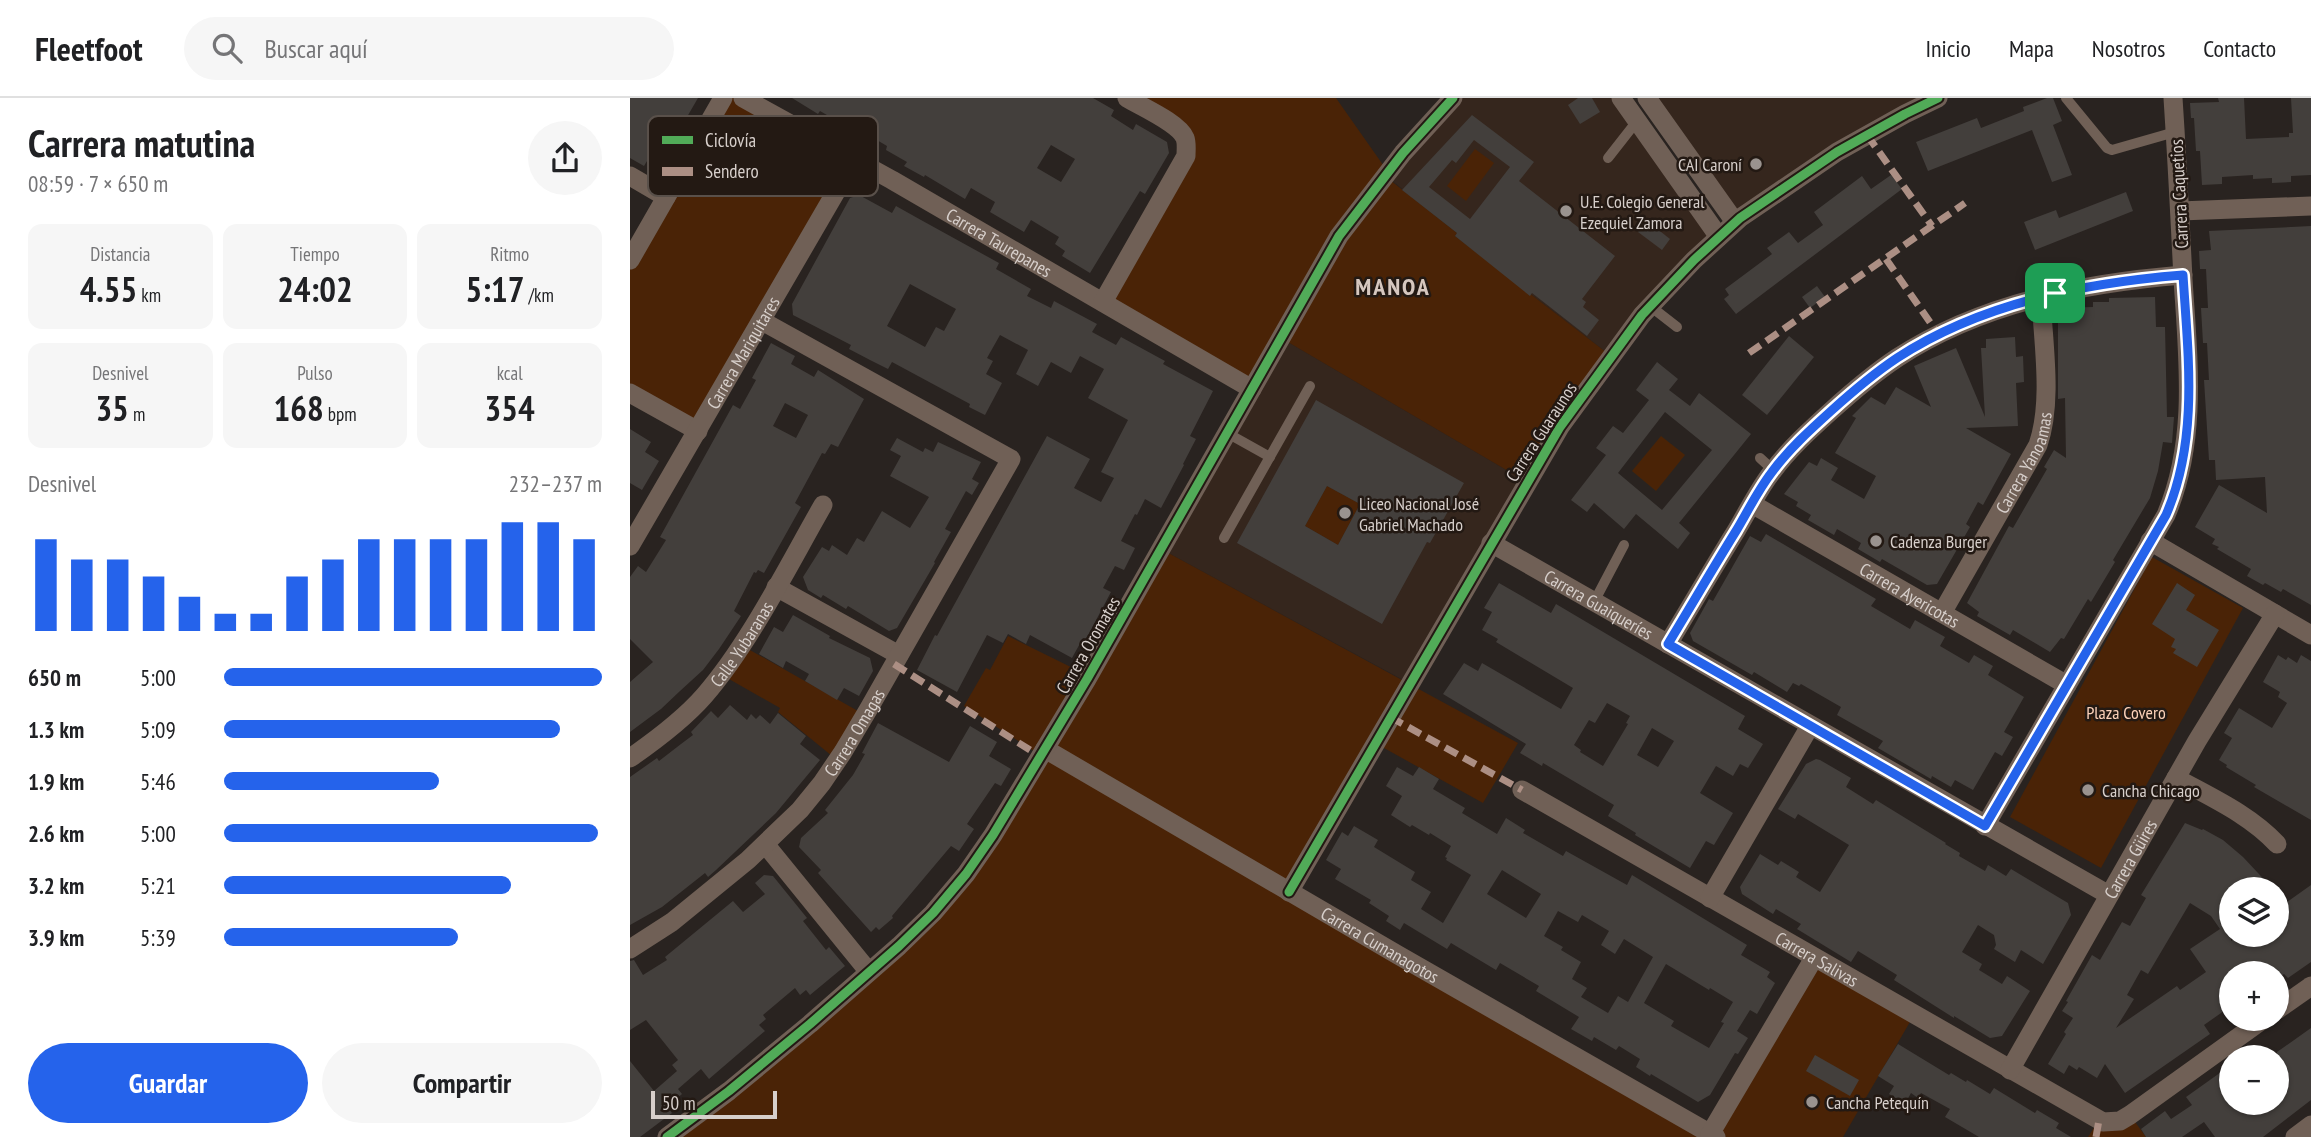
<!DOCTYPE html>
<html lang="es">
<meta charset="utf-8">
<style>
:root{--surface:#fff;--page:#f6f6f6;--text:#202124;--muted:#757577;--line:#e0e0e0;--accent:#2563eb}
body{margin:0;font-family:"PT Sans Narrow",sans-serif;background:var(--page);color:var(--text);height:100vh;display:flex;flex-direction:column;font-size:26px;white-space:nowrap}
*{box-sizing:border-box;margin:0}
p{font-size:23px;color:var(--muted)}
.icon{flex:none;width:38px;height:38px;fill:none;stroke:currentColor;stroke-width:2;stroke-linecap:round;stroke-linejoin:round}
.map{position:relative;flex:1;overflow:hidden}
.sheet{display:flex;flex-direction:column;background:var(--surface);width:630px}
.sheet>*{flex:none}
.tools{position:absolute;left:1589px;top:779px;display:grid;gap:14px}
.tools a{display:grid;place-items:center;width:70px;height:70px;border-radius:50%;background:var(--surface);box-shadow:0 2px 5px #0004;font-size:35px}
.scale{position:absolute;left:21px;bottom:18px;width:126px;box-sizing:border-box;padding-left:7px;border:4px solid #d7cfcb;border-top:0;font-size:19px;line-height:24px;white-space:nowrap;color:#d7cfcb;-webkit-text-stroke:5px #231913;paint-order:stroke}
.pin{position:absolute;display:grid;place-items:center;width:60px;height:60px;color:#fff;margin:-30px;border-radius:14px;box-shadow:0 4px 10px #0006}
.round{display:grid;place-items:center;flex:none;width:74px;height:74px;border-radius:37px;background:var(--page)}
.overview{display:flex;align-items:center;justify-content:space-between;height:119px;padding:0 28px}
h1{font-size:38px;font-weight:800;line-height:52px}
.figures{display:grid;grid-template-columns:repeat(3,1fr);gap:10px;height:119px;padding:7px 28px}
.figures div{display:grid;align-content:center;border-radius:14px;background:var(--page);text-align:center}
.figures b{font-size:35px;font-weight:800}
.figures small{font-size:19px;font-weight:400}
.figures p{font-size:19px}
.chart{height:196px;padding:14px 28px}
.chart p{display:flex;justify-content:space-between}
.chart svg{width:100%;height:126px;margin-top:7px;stroke:var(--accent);stroke-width:6}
.cta{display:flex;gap:14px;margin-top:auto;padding:14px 28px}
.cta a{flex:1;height:80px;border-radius:42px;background:var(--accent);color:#fff;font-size:28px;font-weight:800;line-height:80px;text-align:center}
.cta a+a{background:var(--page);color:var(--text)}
ul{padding:0 28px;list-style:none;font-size:23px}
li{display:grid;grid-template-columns:112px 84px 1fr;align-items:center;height:52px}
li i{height:18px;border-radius:9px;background:var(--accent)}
header{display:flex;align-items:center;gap:42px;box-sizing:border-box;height:98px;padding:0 35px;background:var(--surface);border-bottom:2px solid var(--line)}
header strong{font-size:33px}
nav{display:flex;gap:38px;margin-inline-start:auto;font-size:24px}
.search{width:490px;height:63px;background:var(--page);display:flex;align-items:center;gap:18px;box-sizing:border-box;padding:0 24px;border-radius:38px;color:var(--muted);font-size:26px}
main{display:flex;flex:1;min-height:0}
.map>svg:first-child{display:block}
</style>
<header>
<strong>Fleetfoot</strong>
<div class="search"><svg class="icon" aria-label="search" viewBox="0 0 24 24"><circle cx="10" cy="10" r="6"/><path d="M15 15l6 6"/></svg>Buscar aquí</div>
<nav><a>Inicio</a><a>Mapa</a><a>Nosotros</a><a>Contacto</a></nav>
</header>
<main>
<section class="sheet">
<div class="overview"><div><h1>Carrera matutina</h1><p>08:59 · 7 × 650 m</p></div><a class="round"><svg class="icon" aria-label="share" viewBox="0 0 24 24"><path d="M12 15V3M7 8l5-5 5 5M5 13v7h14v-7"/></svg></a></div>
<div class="figures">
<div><p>Distancia</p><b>4.55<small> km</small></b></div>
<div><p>Tiempo</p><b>24:02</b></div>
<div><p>Ritmo</p><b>5:17<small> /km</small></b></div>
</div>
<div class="figures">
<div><p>Desnivel</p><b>35<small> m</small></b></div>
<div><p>Pulso</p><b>168<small> bpm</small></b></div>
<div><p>kcal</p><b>354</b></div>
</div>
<div class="chart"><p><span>Desnivel</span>232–237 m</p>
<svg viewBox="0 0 160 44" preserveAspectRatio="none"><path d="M5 44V12M15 44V19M25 44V19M35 44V25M45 44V32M55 44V38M65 44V38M75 44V25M85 44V19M95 44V12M105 44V12M115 44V12M125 44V12M135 44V6M145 44V6M155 44V12"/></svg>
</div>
<ul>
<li><b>650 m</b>5:00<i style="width:100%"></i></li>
<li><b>1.3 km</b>5:09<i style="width:89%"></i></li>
<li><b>1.9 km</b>5:46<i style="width:57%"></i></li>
<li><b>2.6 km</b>5:00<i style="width:99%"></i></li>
<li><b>3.2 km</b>5:21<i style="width:76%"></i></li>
<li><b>3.9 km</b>5:39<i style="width:62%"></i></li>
</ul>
<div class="cta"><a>Guardar</a><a>Compartir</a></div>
</section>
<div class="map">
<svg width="1681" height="1039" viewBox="0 0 1681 1039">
<rect width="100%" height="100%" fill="#292320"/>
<g fill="#35261d">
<path d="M823,0H991L1089,139L981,258L825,138L827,135L755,77Z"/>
<path d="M1017,0H1285L1289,8L1110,120Z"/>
<path d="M651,240L897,384L779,585L531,451Z"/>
</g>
<g fill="#4a2306">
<path d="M93,0H113L225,61L68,333L0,295V162Z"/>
<path d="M497,0H706L758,74L755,78L827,135L825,138L981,258L897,384L651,240L622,291L473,204L557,49Z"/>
<path d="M845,51L864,65L836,103L817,88Z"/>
<path d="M1031,338L1055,357L1026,393L1002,373Z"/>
<path d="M697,388L730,406L708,447L675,428Z"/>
<path d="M531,451L888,645L853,705L745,645L659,793L1080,1036L1184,860L1284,917L1213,1039H37L99,993L336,776Z"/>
<path d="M1522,459L1613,510L1471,770L1380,719Z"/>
<path d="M378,538L457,577L410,657L334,608L356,570L360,572Z"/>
<path d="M111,547L235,617L207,662L148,614L150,610L92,577Z"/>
<path d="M1500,1017L1516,1039H1458L1469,1022Z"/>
</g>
<g fill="#433f3c" fill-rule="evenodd">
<path d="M0,0H68L50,31L40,25L14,68L0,60Z"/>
<path d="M162,0H463L484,12L481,18L503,32L506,26L537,44L539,55L515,96L510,93L460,175L432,158L435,153L425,146L429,139L401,122L394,134L360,114L365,104L341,90L335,101L295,77L294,79L274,68L277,64L256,52L257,48L218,25L216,28L190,13L188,16ZM421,47L445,61L431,84L407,70Z"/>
<path d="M948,0H962L970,14L950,26L938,7Z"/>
<path d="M1417,0H1423L1432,23L1423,27L1442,77L1422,84L1402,32L1298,73L1286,44L1347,20L1351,30L1394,13L1393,9Z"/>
<path d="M1588,0H1614L1616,41L1659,39V35H1663L1661,0H1681V77L1661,78V84L1642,85V80L1623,81V77L1592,79V86L1572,87L1570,53H1566L1564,20H1561L1560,5L1589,4Z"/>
<path d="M842,17L904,64L889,83L985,158L952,201L956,204L953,209L969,222L957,238L902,195L900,198L825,138L827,135L772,92ZM844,42L880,69L840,121L799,89L822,62L826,65Z"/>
<path d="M1261,77L1272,91L1106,216L1094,201L1099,197L1095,191L1142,156L1137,150L1159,134L1168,145L1193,127L1184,114L1232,78L1241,91Z"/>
<path d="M1496,94L1503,113L1405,152L1394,124L1426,112L1429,120Z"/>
<path d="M229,97L262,115L266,108L291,122L369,165L366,171L401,191L397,198L421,210L424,203L467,226L462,234L486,247L491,239L535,263L533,266L583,293L560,338L566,341L553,366L554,367L531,410L515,401L507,417L505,416L491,443L505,450L494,472L485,468L473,490L481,494L456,541L453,540L442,560L400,537L396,546L378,536L373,545L357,537L327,594L287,572L305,537L307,538L417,338L460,361L444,390L471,404L484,380L471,374L498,322L458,300L474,271L450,258L441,275L421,264L408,288L386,276L398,252L370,237L357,260L363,263L356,276L372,285L355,317L339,309L340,306L262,264L258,271L240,262L219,251L221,247L163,217L162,206L220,100ZM280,186L326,211L314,233L306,229L295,249L257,228Z"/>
<path d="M1016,122L1040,141L1032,152L1008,134Z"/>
<path d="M1681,128V507L1653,491L1651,494L1635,485L1633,487L1617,478L1621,471L1587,451L1589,449L1582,446L1585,441L1565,429L1589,387L1637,415L1635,379L1586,382L1585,362H1579L1574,282H1579L1577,245H1573L1571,210H1578L1576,171H1570L1569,153L1581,152L1579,133Z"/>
<path d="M1187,188L1195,199L1180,210L1172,199Z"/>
<path d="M1525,199L1526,229H1535L1537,319H1544L1542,345L1533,344L1528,373L1520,400L1483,462L1485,464L1461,504L1458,501L1434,541L1431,540L1420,554L1383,532L1380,537L1347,518L1349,514L1337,505L1379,428L1383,430L1417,371L1414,369L1424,352L1436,360L1435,300L1428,301V210L1463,209V204H1479V200Z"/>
<path d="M1159,238L1184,259L1137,317L1112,297Z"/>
<path d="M1385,239L1386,259L1393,258L1394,284L1386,285L1388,328L1336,330L1381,356L1353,407L1348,404L1336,426L1340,429L1307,486L1297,487L1252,461L1250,464L1228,451L1231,445L1207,431L1204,437L1178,422L1181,417L1166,408L1168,404L1154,396L1179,364L1187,368L1191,360L1208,370L1201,382L1234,401L1246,378L1205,355L1226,320L1222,318L1241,299L1255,307L1266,289L1301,309L1284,268L1326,250L1355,319L1351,250H1356V241Z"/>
<path d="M141,245L165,258L161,266L184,279L188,272L234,301L208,349L201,346L195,356L192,355L165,405L171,409L134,475L128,472L126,475L124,474L104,513L111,518L89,551L73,572L50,593L31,611L0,634V584L23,564L0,541V479L8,468L16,474L36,442L30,439L103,307L110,311L126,282L122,280ZM155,305L178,317L166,340L143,328Z"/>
<path d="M1027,264L1048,281L1039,292L1060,308L1069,295L1121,336L1049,425L1060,435L1048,451L1006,416L994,431L964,405L957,414L941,402L976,357L966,350L983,328L993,335L1019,302L1006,292ZM1035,314L1082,352L1032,412L988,375Z"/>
<path d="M686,302L834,385L800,445L797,444L752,526L607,445ZM697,388L730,406L708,447L675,428Z"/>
<path d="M0,331L21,344L15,354L29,363L12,392L0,385Z"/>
<path d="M267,340L293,354L295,350L303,354L308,344L351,364L342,381L349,385L342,397L336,393L315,431L321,434L304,464L305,465L267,530L259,533L218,508L216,511L193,497L191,500L178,492L173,479L192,449L199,453L202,447L217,457L227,440L234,444L252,413L280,430L299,399L260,378L271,358L260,352Z"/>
<path d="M1136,436L1246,501L1241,508L1280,531L1285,522L1315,539L1310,548L1339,565L1344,557L1363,568L1358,577L1394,599L1374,634L1383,639L1372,658L1365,654L1343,692L1325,682L1321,689L1302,678L1301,681L1248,650L1253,643L1207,617L1211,609L1171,586L1169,588L1163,585L1157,594L1124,574L1122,577L1063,543L1060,535L1079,501L1083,503L1120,438L1131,444Z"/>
<path d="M869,485L921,515L926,506L1115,618L1108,631L1133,646L1118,670L1110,666L1103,678L1086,668L1070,695L1103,715L1084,747L1076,743L1060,770L1005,737L1006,735L978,718L984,707L913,665L912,668L890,655L896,646L813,596L834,565L848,573L852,565L931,611L943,590L866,544L868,541L852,532L862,514L854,510ZM977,605L1000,618L996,625L998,626L973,668L950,654L951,652L944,647L959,622L965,625ZM1022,630L1044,643L1028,669L1007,657Z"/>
<path d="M1547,485L1565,497L1556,512L1589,532L1567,569L1543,555L1546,551L1541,549L1545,541L1522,526Z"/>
<path d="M163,517L200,538L199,540L240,560L243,573L229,598L214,590L207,602L175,583L179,576L156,563L153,570L129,556L144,529L153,534Z"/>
<path d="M1648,557L1656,562L1658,559L1667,565L1671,557L1681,563V722L1624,689L1626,687L1596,669L1597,667L1589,662L1602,640L1594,635L1609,610L1642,630L1657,605L1648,599L1650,594L1633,584Z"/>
<path d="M100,607L117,622L121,616L126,621L130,617L140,626L148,615L176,638L170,646L190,662L146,715L86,772L78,779L75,775L32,809L0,827V679L27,660L29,663L51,646L63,637L61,634L81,613L88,620Z"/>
<path d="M248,625L319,664L340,628L367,644L359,658L381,671L371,688L365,685L337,726L344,731L329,753L321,748L262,818L263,820L249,832L246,829L241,834L188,775L191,772L169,749L171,740L198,715L195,712L223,677L235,656L232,655Z"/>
<path d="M1186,661L1190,662L1221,680L1216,689L1243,706L1246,702L1316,745L1315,746L1330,755L1329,758L1355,773L1358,767L1376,778L1381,771L1438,805L1441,817L1413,866L1391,852L1385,864L1364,851L1366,847L1364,837L1348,827L1332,854L1352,866L1349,872L1372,886L1377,878L1400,893L1372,938L1360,940L1324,918V920L1264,882L1267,877L1228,853L1221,864L1167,831L1171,826L1146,811L1143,816L1112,796L1110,789L1130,756L1148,767L1151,763L1169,774L1166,779L1190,794L1219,747L1168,716L1165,721L1148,711L1176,666Z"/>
<path d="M767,669L783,678L789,669L809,681L803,691L835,710L832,715L867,736L876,720L895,732L893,735L933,758L936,753L997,787L1002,777L1117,847L1111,857L1140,874L1137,879L1145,885L1127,916L1120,912L1107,933L1118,940L1108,956L1105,955L1080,997L1068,1004L1021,976L1020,978L1006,969L1010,961L989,948L986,952L964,939L962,943L941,931L949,919L906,893L909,888L870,865L866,872L821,845L817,851L774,825L770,832L756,823L759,818L739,805L741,802L705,781L711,771L696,762L712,734L718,738L724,728L748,742L744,749L785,774L781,782L801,794L791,811L813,825L841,777L816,762L817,760L815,759L821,748L800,735L799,737L782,727L780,729L761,717L772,698L756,688ZM872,772L911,796L896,820L857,796ZM928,813L948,824L952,817L979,833L971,847L985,856L994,841L1023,859L998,904L988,898L978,915L951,899L957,890L942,881L951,864L931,852L933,849L914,838ZM1036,866L1079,892L1080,890L1103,904L1091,924L1094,925L1079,950L1041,928L1044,923L1014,905Z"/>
<path d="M1555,725L1572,732L1573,731L1593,742L1613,759L1643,791H1601V843L1610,836H1647V811L1681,787V864L1658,880L1654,876L1647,881V875H1601V908L1574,927L1580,936L1495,995L1475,966L1467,980L1449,969L1447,972L1439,967L1434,976L1418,966L1436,936L1434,934L1443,920L1432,913L1438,904L1436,903L1462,857L1470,862L1492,824L1500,828L1516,800L1511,797ZM1560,805L1581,818L1590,831L1560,851L1576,874L1550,892L1547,888L1486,930L1504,901L1497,897L1511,872L1518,876Z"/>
<path d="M134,777L143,778L177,820L173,823L196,852L199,849L215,868L180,897L176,892L170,897L165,890L133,917L136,921L129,927L135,933L79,981L71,971L48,991L52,996L37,1009L42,1015L10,1039H0V963L24,993L47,973L42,967L48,962L16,922L0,932V863L4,862L13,877L37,862L35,859L103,803L113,814L135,796L125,785Z"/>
<path d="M1681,930V1002L1633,1039H1585L1574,1024L1552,1039H1516L1511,1031L1535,1013L1541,1021L1562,1007L1556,999L1601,967V1004H1647V954Z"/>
<path d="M1268,946L1319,977L1321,975L1336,984L1337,982L1360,996L1364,990L1405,1015L1407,1012L1429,1025L1426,1030L1441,1039H1349L1315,1019L1320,1011L1291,995L1288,1000L1281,995L1275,1006L1259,996L1264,988L1248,978Z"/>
<path d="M1185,957L1229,982L1220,998L1176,973Z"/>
</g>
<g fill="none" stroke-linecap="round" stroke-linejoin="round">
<g stroke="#706056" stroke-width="10">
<path d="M1436,0L1477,50L1482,52L1545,34"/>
<path d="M978,60L1007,23"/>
<path d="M1020,208L1047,229"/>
<path d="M597,335L640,359"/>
<path d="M1130,360L1143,372"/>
<path d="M594,440L680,288"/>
<path d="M964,504L994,447"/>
</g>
<g stroke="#706056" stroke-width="19">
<path id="s1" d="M113,0L262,82L622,291"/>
<path d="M991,0L1089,139"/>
<path d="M1017,0L1105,124"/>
<path d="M0,78L36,99"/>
<path d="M1550,113L1681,108"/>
<path d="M0,162L93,0"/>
<path d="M473,204L556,58C556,52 557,45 555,40C549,25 512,9 497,0"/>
<path d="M0,295L68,333"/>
<path id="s2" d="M1122,406L1437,587"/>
<path d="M1520,443L1681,537"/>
<path id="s3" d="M861,445L1479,797"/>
<path id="s4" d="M0,448L225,61"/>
<path d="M146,489L269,557"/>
<path id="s5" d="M1312,515L1408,347C1423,303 1413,245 1411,199"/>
<path d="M1038,546C1061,508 1083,470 1106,433C1118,413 1128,392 1142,374C1159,351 1180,332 1201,313C1222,294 1243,276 1267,260C1351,205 1454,185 1553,177"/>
<path id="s6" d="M415,651L768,857L1086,1039"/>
<path id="s7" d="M0,660C26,642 53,622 74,598C120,545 158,468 193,407"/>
<path d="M1546,680C1580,699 1619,716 1647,746"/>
<path id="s8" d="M892,692L1473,1024L1490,1023L1500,1017L1635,920"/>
<path d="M1355,728L1536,417C1568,342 1558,260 1553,181C1550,120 1547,60 1543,0"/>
<path d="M135,746L239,874"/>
<path d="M659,794L930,329L1012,217L1064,162L1110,120L1207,54L1275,16L1308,0"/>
<path d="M1080,800L1180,628"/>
<path id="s9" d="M0,851L42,824L118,762L170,712L192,685L213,654L238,612L381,361L132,223"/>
<path d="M1647,912L1681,888"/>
<path id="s10" d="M1380,972L1567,643L1645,516"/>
<path d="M1080,1036L1184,860"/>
<path d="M37,1039L99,993L180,926L269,848L303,815L336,776L363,737L457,581L709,138L773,55L823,0"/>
<path d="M1665,1039L1681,1027"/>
</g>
<g stroke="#ac8f84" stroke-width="7" stroke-dasharray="14 7" stroke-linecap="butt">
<path d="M1237,37L1302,128"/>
<path d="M1256,161L1309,237"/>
<path d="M1119,255L1335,105"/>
<path d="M264,566L411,659"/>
<path d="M760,619L892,692"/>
<path d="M1466,1039L1469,1022"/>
</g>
<g stroke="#231913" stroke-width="13">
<g id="cycleway">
<path d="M659,794L930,329L1012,217L1064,162L1110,120L1207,54L1275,16L1308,0"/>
<path d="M37,1039L99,993L180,926L269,848L303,815L336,776L363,737L457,581L709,138L773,55L823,0"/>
</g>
</g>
<use href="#cycleway" stroke="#51ab58" stroke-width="9"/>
</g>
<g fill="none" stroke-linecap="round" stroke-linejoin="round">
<g stroke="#fff" stroke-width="14">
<path id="route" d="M1553,177C1558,257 1569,341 1536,417L1355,728L1038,546C1061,508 1083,470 1106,433C1118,413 1128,392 1142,374C1159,351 1180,332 1201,313C1222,294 1243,276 1267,260C1351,205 1454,185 1553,177Z"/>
</g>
<use href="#route" stroke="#2563eb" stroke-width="9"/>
</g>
<g fill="#9a938f" stroke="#231913" stroke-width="2.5">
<circle cx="1126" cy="66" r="7"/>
<circle cx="936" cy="113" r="7"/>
<circle cx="715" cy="415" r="7"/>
<circle cx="1246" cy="443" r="7"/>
<circle cx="1458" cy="692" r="7"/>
<circle cx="1182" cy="1004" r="7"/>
</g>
<g text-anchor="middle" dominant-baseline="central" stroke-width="5" stroke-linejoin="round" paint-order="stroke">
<g font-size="18" fill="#d7cfcb" stroke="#231913" text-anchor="start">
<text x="1112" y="66" text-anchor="end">CAI Caroní</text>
<text x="950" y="103">U.E. Colegio General<tspan x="950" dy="21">Ezequiel Zamora</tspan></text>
<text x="729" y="405">Liceo Nacional José<tspan x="729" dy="21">Gabriel Machado</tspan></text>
<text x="1260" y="443">Cadenza Burger</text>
<text x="1472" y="692">Cancha Chicago</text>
<text x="1196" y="1004">Cancha Petequín</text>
</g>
<g font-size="18" fill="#d7cfcb" stroke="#231913">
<text transform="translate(1549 96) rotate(-93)">Carrera Caquetios</text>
<text stroke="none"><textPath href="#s1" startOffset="294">Carrera Taurepanes</textPath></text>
<text stroke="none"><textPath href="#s4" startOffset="224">Carrera Mariquitares</textPath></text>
<text transform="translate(911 334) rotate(-57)">Carrera Guaraunos</text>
<text stroke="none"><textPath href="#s5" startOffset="172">Carrera Yanoamas</textPath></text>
<text stroke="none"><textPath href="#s2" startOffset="182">Carrera Ayericotas</textPath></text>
<text stroke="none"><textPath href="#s3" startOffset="124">Carrera Guaiqueríes</textPath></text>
<text stroke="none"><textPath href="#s7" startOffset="161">Calle Yubaranas</textPath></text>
<text transform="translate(458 547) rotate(-60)">Carrera Oromates</text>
<text stroke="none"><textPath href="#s9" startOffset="315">Carrera Omagas</textPath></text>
<text stroke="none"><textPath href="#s10" startOffset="243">Carrera Güires</textPath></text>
<text stroke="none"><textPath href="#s6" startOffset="388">Carrera Cumanagotos</textPath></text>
<text stroke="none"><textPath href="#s8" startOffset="340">Carrera Salivas</textPath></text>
</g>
<g font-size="18" fill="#fdd2b9" stroke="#231913">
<text x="1496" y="614">Plaza Covero</text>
</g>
<g font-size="24" font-weight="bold" letter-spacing="2" fill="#d6c7bf" stroke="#231913">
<text x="763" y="188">MANOA</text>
</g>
</g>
<rect x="18" y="18" width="230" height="80" rx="10" fill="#231913" stroke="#59504a" stroke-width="2"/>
<rect x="32" y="38" width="31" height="8" fill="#51ab58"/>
<rect x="32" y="69" width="31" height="9" fill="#ac8f84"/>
<g font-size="19" fill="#d7cfcb">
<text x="75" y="49">Ciclovía</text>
<text x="75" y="80">Sendero</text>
</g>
</svg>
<div class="tools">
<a><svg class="icon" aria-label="layers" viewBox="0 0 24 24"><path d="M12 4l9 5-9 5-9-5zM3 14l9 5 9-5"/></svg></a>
<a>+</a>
<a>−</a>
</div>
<div class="scale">50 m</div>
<div class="pin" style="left:1425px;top:195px;background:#1e9e55"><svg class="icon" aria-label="arrive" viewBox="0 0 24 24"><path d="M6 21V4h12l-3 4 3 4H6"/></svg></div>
</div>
</main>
